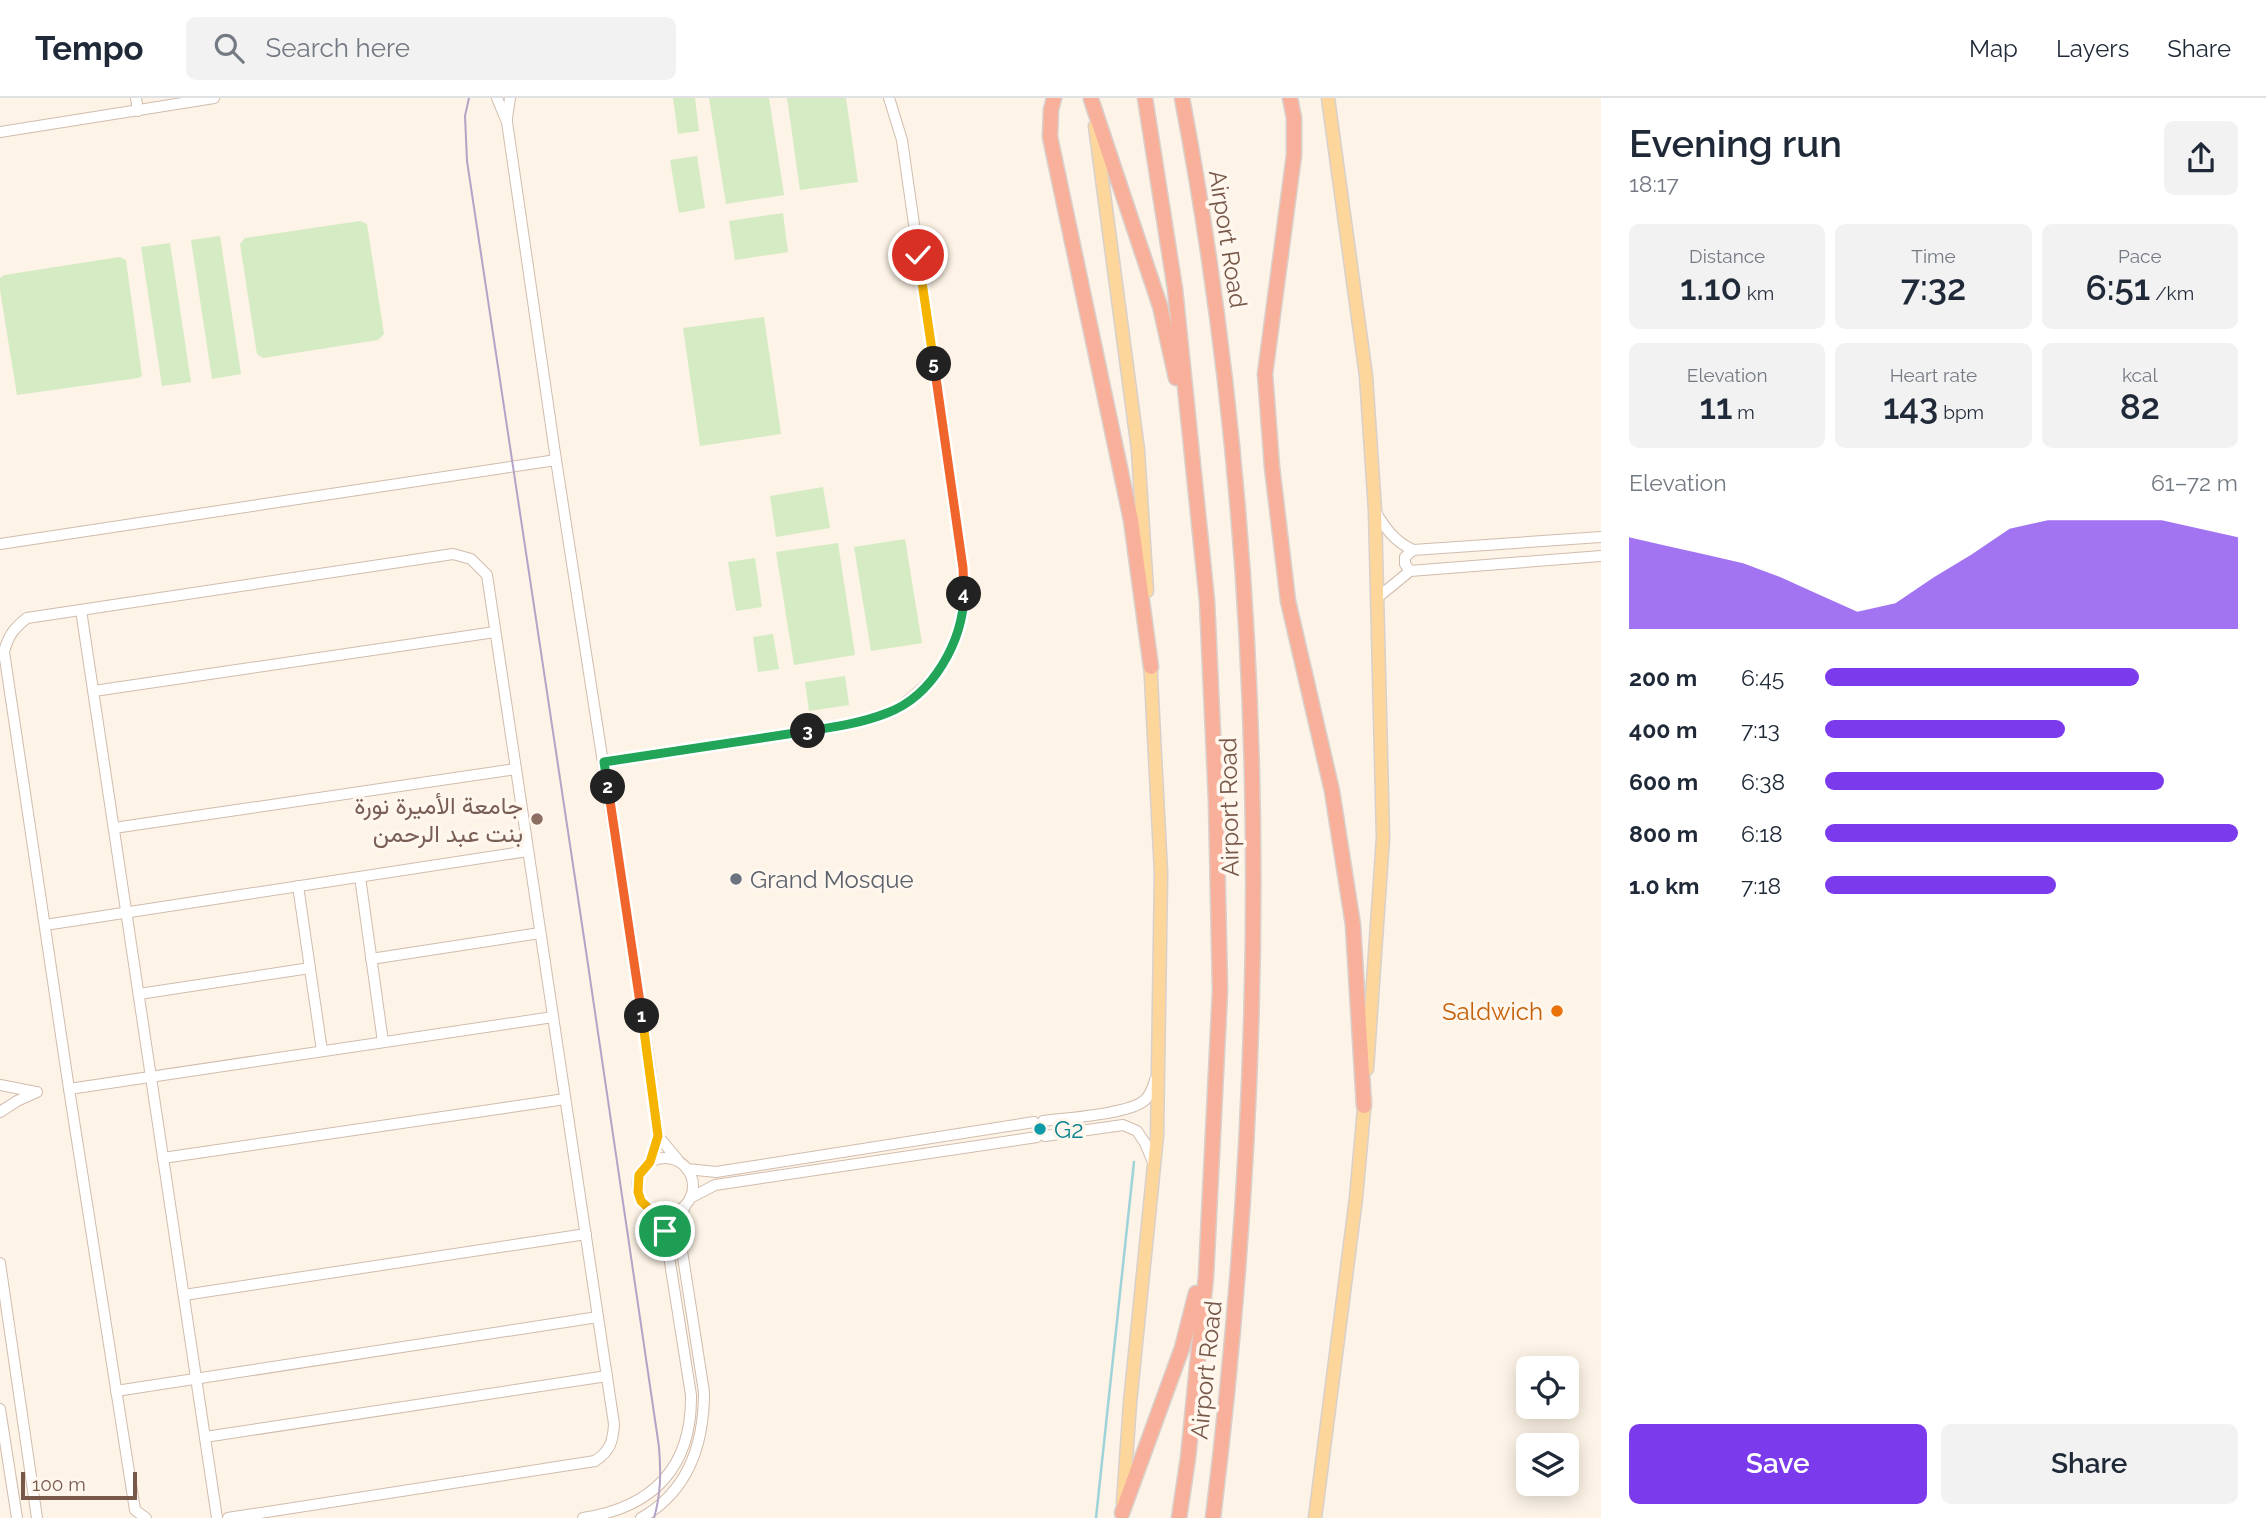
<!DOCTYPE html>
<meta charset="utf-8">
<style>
:root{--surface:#fff;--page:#f2f2f3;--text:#1f2937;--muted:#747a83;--line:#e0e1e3;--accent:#7c3aed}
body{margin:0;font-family:Raleway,Vazirmatn,sans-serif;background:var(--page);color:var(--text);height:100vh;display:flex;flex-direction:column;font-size:26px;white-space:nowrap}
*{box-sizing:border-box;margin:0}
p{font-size:23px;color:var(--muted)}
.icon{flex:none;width:38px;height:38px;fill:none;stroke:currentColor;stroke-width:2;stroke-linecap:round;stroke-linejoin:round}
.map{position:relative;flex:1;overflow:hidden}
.panel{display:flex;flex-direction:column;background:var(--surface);width:665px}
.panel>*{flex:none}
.tools{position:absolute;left:1516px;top:1258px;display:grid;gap:14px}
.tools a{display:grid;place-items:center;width:63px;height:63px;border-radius:10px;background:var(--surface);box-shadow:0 4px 18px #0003;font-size:35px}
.scale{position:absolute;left:21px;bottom:18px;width:116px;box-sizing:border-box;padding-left:7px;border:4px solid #775849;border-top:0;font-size:19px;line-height:24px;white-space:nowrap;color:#775849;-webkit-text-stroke:5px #fff7ed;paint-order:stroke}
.pin{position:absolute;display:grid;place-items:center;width:60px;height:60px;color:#fff;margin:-30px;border:4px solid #fff;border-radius:50%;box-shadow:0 2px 7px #0007}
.km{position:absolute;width:35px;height:35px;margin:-18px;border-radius:50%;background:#222;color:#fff;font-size:19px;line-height:35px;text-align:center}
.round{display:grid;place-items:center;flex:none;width:74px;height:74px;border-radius:10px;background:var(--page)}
.overview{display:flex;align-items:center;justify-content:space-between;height:119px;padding:0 28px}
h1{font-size:38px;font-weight:600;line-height:52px}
.stats{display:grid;grid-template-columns:repeat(3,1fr);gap:10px;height:119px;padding:7px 28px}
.stats div{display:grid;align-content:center;border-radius:10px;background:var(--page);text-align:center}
.stats b{font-size:35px;font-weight:600}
.stats small{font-size:19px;font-weight:400}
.stats p{font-size:19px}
.chart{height:196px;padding:14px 28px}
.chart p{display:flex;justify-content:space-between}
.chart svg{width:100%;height:126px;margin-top:7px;fill:var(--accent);opacity:.7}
.action{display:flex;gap:14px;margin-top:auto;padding:14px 28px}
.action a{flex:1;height:80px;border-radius:10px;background:var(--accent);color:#fff;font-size:28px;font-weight:600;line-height:80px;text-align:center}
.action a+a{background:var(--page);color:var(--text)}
ul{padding:0 28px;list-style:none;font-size:23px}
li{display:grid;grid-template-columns:112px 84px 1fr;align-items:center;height:52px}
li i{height:18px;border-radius:9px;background:var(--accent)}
header{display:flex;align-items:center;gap:42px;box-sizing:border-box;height:98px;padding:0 35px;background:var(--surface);border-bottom:2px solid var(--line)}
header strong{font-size:33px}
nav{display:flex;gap:38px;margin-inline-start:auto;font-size:24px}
.search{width:490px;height:63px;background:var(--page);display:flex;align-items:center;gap:18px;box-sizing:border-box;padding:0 24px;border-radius:10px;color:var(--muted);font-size:26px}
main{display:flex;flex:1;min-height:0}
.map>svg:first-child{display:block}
</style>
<header>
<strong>Tempo</strong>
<div class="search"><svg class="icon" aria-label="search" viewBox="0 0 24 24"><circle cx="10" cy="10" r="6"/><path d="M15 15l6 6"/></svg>Search here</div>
<nav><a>Map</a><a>Layers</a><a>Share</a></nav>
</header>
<main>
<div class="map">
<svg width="1601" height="1420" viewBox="0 0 1601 1420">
<rect width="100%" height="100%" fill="#fdf3e6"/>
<g fill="#d5ebc3">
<path d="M673,0H695L699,33L678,36Z"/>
<path d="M709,0H769L784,97L726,106Z"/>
<path d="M787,0H846L858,84L800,92Z"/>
<path d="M697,58L705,110L679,115L670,62Z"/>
<path d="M783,115L788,154L735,162L729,123Z"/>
<path d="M360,123L367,126L384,236L378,242L263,260L257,256L240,146L245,140Z"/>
<path d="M220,138L241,276L212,281L191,142Z"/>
<path d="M170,145L191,284L162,288L141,149Z"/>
<path d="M120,159L126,162L142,278L138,280L17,297L0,192V180L4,177Z"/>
<path d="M764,219L781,336L700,348L683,230Z"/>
<path d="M823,389L830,430L776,439L770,398Z"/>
<path d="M905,441L922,545L871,553L854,449Z"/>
<path d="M838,445L855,557L794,567L776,454Z"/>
<path d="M755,460L762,509L736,513L728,464Z"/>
<path d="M773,536L779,571L758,574L753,539Z"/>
<path d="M845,578L849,607L809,613L805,584Z"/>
</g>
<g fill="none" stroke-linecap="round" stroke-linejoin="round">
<path stroke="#9fd3da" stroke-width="2.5" d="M1096,1420L1134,1064"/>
<g stroke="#d1bcad" stroke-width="12">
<g id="minor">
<path d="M136,0L138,13"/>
<path d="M497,0L507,24L556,362L649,961L658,1038L650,1064"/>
<path d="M507,20L510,0"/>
<path d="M0,34L214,0"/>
<path d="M1375,413C1386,431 1394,443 1413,452L1601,439"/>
<path d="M0,446L556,362"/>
<path d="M1410,473L1405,466V459L1413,452"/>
<path d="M1377,500L1410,473L1601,458"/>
<path d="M81,512L217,1420"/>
<path d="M94,593L495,534"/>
<path d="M604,664C657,656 709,648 762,640C803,634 848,630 887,615C898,611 909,602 918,594C958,561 965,520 963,470L902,42L889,0"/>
<path d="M114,730L516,671"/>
<path d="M360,779L383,944"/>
<path d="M298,788L322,953"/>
<path d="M45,827L528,753"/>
<path d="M371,861L540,835"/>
<path d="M139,896L310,870"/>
<path d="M0,987L36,994"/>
<path d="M69,991L553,919"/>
<path d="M0,1014L17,1003L37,994"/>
<path d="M1043,1023C1066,1020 1130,1016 1145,1002C1151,996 1153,989 1155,982"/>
<path d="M658,1038L678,1062"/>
<path d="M1045,1038L1123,1027L1137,1033L1145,1045L1153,1064"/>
<path d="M163,1060L565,1001"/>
<circle cx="665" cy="1088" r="28"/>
<path d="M687,1071L716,1074L1034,1024"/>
<path d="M690,1100L715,1087L1037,1039"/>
<path d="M0,1165L37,1420"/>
<path d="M184,1197L586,1136"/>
<path d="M116,1293L598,1219"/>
<path d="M0,1311L17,1420"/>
<path d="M205,1339L607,1278"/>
<path d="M146,1420L135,1412L69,991L4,554C8,538 14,530 27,520L453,456L471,461L487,477L614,1326C613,1344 610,1353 595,1363L228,1420"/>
<path d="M583,1420C654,1409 692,1369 691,1297L665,1133L659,1120L652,1114"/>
<path d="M641,1420C689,1393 704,1346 704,1294L678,1127L685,1108"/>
</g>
</g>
<g stroke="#d9d0cc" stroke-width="15">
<g id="major">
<path d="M1328,0L1366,278L1375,412L1383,740L1367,971"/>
<path d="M1095,28L1138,352L1147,493"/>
<path d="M1123,1405L1130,1305L1157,1038L1161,775L1150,560"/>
<path d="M1315,1420L1356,1100L1365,1000"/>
</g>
</g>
<g stroke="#d9d0cc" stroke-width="17">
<g id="highway">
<path d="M1054,0L1051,12L1050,39L1131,422L1151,569"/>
<path d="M1145,0L1175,191L1207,503L1216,702L1220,893L1206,1178L1188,1360L1179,1420"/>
<path d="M1182,0C1271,468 1271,948 1213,1420"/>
<path d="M1290,0L1294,20V57L1265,276L1272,369L1288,503L1332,693L1353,827L1364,1008"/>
<path d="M1091,1L1160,208L1176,280"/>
<path d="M1122,1415L1182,1250L1196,1195"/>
</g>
</g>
<use href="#minor" stroke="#fff" stroke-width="10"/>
<use href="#major" stroke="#fdd69c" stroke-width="12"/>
<use href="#highway" stroke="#f9b09b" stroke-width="14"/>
<path stroke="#b5a3c7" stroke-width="2" d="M469,0L465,18L467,63L586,853L659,1349C661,1374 661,1396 654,1420"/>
</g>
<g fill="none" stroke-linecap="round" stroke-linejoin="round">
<g stroke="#fff" stroke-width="14">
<path id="split-1" d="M642,918L658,1038L650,1064L639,1077L638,1094L641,1103L659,1120L665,1133"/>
</g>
<g stroke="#fff" stroke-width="14">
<path id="split-2" d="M608,689L642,918"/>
</g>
<g stroke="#fff" stroke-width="14">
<path id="split-3" d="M608,689L604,664L808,633"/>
</g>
<g stroke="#fff" stroke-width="14">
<path id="split-4" d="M808,633C834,629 862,625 887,615C933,598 963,543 964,496"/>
</g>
<g stroke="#fff" stroke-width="14">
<path id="split-5" d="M934,266L963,470L964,496"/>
</g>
<g stroke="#fff" stroke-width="14">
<path id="split-6" d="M918,157L934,266"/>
</g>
<use href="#split-1" stroke="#f5b400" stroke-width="9"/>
<use href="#split-2" stroke="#f0652b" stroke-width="9"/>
<use href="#split-3" stroke="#22a559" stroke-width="9"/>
<use href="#split-4" stroke="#22a559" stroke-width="9"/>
<use href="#split-5" stroke="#f0652b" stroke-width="9"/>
<use href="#split-6" stroke="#f5b400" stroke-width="9"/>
</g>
<circle fill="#8d6e63" stroke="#fff7ed" stroke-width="2.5" cx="537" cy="721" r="7"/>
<circle fill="#6b7280" stroke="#fff7ed" stroke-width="2.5" cx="736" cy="781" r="7"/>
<circle fill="#e8710a" stroke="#fff7ed" stroke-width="2.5" cx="1557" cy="913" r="7"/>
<circle fill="#0f9aa8" stroke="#fff7ed" stroke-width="2.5" cx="1040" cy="1031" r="7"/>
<g text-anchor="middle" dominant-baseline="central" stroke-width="7" stroke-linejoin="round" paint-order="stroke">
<g font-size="24" fill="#775849" stroke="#fff7ed">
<text transform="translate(1228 141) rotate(81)">Airport Road</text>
<text transform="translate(1229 709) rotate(-91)">Airport Road</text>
<text transform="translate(1206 1272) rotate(-84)">Airport Road</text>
</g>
<g font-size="24" fill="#785e54" stroke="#fff7ed" text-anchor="end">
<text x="523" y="707">جامعة الأميرة نورة<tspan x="523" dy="28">بنت عبد الرحمن</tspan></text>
</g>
<g font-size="24" fill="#5b616d" stroke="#fff7ed" text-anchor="start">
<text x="750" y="781">Grand Mosque</text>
</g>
<g font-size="24" fill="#c56008" stroke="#fff7ed" text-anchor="end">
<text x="1543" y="913">Saldwich</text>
</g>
<g font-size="24" fill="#0d838f" stroke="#fff7ed" text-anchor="start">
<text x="1054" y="1031">G2</text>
</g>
</g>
</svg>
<div class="tools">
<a><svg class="icon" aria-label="locate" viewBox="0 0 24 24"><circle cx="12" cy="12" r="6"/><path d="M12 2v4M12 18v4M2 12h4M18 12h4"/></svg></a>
<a><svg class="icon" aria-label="layers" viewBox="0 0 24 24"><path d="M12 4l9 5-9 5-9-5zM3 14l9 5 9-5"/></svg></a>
</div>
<div class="scale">100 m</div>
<div class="pin" style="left:665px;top:1133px;background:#1e9e55"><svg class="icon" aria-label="arrive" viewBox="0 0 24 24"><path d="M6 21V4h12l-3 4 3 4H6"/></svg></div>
<div class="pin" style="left:918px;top:157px;background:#d93025"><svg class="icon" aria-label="check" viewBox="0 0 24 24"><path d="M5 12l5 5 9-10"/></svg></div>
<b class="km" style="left:642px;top:918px">1</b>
<b class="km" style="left:608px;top:689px">2</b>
<b class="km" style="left:808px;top:633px">3</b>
<b class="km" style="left:964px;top:496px">4</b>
<b class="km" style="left:934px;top:266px">5</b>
</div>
<section class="panel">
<div class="overview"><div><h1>Evening run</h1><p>18:17</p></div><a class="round"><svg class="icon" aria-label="share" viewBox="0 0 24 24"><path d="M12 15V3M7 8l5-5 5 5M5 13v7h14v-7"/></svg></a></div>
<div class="stats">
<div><p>Distance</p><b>1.10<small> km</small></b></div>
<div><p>Time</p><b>7:32</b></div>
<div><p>Pace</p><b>6:51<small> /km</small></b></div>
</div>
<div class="stats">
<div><p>Elevation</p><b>11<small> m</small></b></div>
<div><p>Heart rate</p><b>143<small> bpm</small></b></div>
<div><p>kcal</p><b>82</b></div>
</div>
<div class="chart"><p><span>Elevation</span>61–72 m</p>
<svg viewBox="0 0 160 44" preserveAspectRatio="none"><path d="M0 44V12L10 15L20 18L30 21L40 26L50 32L60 38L70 35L80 26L90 18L100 9L110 6L120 6L130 6L140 6L150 9L160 12V44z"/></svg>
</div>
<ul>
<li><b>200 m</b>6:45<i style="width:76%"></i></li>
<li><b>400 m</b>7:13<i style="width:58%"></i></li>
<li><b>600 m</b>6:38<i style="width:82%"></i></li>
<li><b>800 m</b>6:18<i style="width:100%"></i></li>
<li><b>1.0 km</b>7:18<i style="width:56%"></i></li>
</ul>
<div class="action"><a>Save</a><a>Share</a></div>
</section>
</main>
